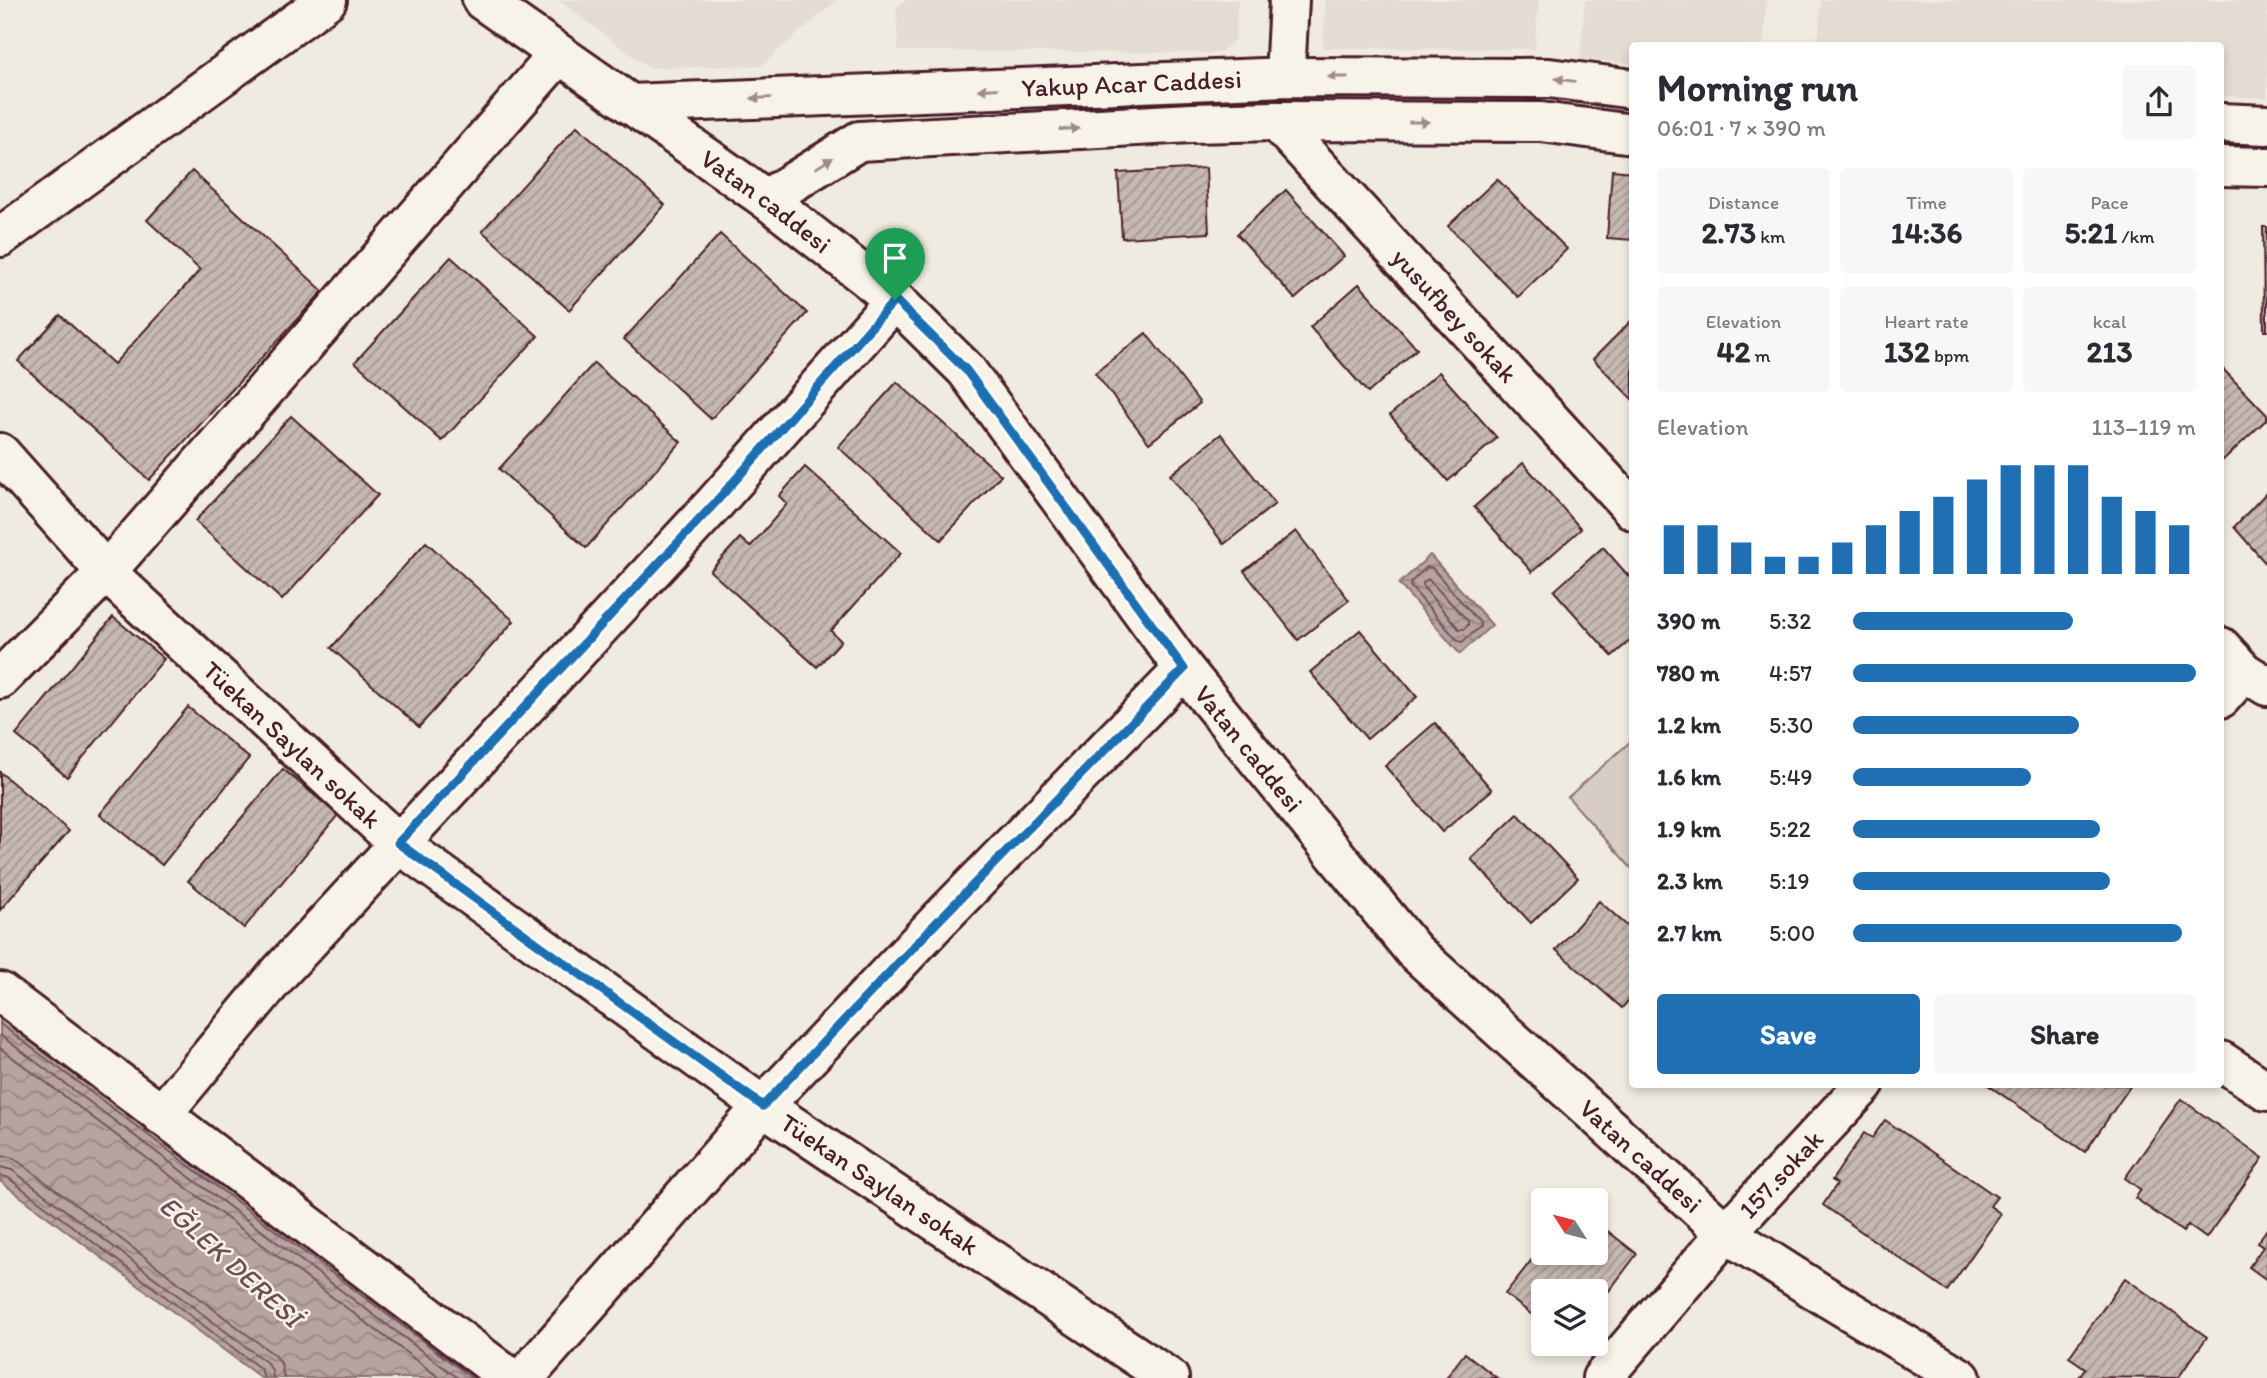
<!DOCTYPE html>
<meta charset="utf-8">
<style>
:root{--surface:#fff;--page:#f7f7f7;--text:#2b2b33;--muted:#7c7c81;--accent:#1f6fb2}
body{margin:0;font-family:Itim,sans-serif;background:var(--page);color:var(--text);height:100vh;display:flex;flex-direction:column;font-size:26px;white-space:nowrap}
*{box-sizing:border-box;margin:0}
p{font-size:23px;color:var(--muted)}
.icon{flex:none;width:38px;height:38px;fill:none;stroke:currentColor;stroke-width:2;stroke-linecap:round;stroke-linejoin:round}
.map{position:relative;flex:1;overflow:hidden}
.panel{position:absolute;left:1629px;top:42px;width:595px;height:1046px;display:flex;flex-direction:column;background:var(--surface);border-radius:7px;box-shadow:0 4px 10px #0003}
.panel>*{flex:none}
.needle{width:46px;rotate:306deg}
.tools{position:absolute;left:1531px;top:1188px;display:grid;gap:14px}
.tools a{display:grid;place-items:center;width:77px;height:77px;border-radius:7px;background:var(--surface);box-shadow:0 4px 10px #0003;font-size:35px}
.pin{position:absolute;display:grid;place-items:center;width:60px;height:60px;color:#fff;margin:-72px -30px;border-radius:50% 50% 50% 0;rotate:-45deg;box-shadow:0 0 7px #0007}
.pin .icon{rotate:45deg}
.round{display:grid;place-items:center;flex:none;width:74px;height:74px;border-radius:7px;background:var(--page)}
.head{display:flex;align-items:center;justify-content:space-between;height:119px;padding:0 28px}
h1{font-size:38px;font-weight:700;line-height:52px}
.figures{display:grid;grid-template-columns:repeat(3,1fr);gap:10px;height:119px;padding:7px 28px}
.figures div{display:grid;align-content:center;border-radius:7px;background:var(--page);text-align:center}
.figures b{font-size:30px;font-weight:700}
.figures small{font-size:19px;font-weight:400}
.figures p{font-size:19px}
.chart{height:196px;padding:14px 28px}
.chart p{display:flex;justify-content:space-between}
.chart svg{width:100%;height:126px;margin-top:7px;stroke:var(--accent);stroke-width:6}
.cta{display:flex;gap:14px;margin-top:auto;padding:14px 28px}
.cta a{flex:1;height:80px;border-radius:7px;background:var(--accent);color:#fff;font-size:28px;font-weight:700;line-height:80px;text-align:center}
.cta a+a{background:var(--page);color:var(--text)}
ul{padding:0 28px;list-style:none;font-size:23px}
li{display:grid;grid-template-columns:112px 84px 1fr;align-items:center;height:52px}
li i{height:18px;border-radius:9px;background:var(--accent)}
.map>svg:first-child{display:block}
</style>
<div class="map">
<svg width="2267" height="1378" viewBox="0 0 2267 1378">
<defs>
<pattern id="water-waves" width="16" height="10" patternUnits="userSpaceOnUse" patternTransform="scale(1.75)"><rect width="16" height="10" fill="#b7a4a2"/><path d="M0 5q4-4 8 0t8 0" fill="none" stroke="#978584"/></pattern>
<pattern id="building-hatch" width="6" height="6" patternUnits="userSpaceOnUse" patternTransform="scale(1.75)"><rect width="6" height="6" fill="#c6b8b3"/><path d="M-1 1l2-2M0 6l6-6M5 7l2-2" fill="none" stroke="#a39592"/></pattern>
</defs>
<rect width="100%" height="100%" fill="#f0ebe0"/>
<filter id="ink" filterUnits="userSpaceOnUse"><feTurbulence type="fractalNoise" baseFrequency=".0143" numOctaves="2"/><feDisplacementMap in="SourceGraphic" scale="14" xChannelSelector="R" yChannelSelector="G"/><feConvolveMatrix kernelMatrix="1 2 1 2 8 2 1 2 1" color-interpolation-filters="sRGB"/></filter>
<g filter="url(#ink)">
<g fill="#e3dcd2">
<path d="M558,0H837L761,66L649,68Z"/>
<path d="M906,0H1238L1235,39L1219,53L898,51L896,8Z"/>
<path d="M1326,0H1539L1535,49L1323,48Z"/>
<path d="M1585,0H1767L1763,45L1633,46V64L1580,59Z"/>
<path d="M1821,0H2267V98L2221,96V46L1818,45Z"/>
</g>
<path fill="#d8cdc6" stroke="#917678" stroke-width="2" d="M1631,741L1633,743V870L1568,797Z"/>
<g fill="url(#water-waves)" stroke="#8b6f72" stroke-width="2">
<path d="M1430,555L1492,625L1460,654L1399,584Z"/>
<path d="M0,1016L484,1378H261L0,1181Z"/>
</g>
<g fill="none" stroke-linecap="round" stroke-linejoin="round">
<g stroke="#76545b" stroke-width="2">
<path d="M1427,567L1432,568L1480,623V627L1462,642L1458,641L1410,586L1411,582Z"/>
<path d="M1428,579L1468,621V625L1464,629H1459L1423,587V583Z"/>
<path d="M0,1024L472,1378"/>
<path d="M0,1035L458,1378"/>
<path d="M0,1048L440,1378"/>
<path d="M0,1156L10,1157L19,1162L273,1354L281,1363L284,1378"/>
<path d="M0,1167L12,1170L266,1362L272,1370L273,1378"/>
<path d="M0,1176L7,1177L261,1369L264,1378"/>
</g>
</g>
<g fill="url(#building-hatch)" stroke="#4a1f2b" stroke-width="2">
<path d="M577,126L665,205L569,310L482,231Z"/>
<path d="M1206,168L1209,233L1122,238L1118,173Z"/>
<path d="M1612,170L1633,172V240L1607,238Z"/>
<path d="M192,171L323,291L149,480L18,361L60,315L114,364L200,270L147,220Z"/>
<path d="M1497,179L1567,249L1518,297L1448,226Z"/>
<path d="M1286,190L1344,256L1295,299L1237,234Z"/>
<path d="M2263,227H2267V331H2264Z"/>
<path d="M720,234L807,313L711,419L624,339Z"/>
<path d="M451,257L538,336L442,441L355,362Z"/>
<path d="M1359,284L1417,349L1368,393L1310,327Z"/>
<path d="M1633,319V400L1593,359Z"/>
<path d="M1146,333L1200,403L1149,443L1095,373Z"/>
<path d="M594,363L681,442L586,548L499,469Z"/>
<path d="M2221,367L2267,415V419L2221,462Z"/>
<path d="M1439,372L1497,438L1448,481L1390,415Z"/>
<path d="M897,382L1001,475L941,540L838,447Z"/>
<path d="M291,416L378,495L282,600L195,521Z"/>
<path d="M1221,434L1275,504L1224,544L1170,475Z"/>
<path d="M1523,463L1581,529L1532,572L1474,507Z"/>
<path d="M805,467L901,553L831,631L841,641L817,667L710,571L740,538L750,547L787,504L779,496Z"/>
<path d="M2267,492V565L2234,527Z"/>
<path d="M1296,531L1349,600L1298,640L1244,571Z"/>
<path d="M426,542L514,621L419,727L331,648Z"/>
<path d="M1603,547L1633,581V638L1612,656L1554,591Z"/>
<path d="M113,617L164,659L67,777L16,735Z"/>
<path d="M1360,630L1417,697L1367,739L1310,672Z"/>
<path d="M188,707L249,758L162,865L100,814Z"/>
<path d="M1435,723L1492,790L1442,832L1385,766Z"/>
<path d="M283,769L338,815L244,928L188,881Z"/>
<path d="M0,772L69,831L0,910Z"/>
<path d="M1518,814L1578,878L1531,923L1471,859Z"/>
<path d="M1599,901L1633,931V995L1622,1008L1556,950Z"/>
<path d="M1988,1085H2131L2085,1152Z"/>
<path d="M2181,1099L2263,1158L2206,1238L2188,1225L2183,1232L2135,1198L2141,1190L2125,1178Z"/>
<path d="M1885,1120L1997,1197L1990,1206L2001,1214L1947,1291L1823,1205L1837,1184L1832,1180L1864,1133L1872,1138Z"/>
<path d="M1596,1222L1637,1254L1596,1308V1292H1544V1324L1505,1294L1544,1244V1253H1596Z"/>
<path d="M2267,1229V1280L2249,1267L2263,1247L2257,1243Z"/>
<path d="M2125,1278L2207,1337L2178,1378L2079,1377L2085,1368L2069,1357Z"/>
<path d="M1465,1353L1497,1378H1446Z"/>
</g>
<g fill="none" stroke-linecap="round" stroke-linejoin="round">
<g stroke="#4a1f2b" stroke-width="44">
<g id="minor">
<path d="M1285,77L1289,0"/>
<path id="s1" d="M1276,121L1633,510"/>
<path d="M0,237L327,0"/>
<path id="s2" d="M0,453L106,572L398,843L763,1106L1169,1378"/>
<path d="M2221,647L2244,672L2267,686"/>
<path d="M0,679L106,572L559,54"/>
<path d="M2221,698L2244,672"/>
<path d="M0,992L510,1378"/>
<path d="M2221,1061L2267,1091"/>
<path d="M161,1115L280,972L714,504L895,300"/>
<path d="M524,1378L763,1106L939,920L1184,669"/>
<path id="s3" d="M1602,1378L1726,1233L1864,1085"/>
</g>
</g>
<g stroke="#4a1f2b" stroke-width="44">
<g id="tertiary">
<path id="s4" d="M482,0L766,199L895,300L966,370L1184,669L1414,951L1726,1233L1820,1293L1961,1378"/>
<path id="s5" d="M630,104L1285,77L1549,78L1633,89"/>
<path d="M2221,123L2267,125"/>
<path d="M2221,166L2267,167"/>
<path d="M766,199L859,141L1191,123L1276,121L1541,122L1633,134"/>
</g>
</g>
<use href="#minor" stroke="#f7f3e8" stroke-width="38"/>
<use href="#tertiary" stroke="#f7f3e8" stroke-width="38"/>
</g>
<defs><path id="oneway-solid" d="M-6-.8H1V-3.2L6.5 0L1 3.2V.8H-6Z" transform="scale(1.75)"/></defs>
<g fill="#a0898a">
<use href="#oneway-solid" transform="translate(1338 77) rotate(-180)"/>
<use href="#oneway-solid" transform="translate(1565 80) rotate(-173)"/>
<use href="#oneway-solid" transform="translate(988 89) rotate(178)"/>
<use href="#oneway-solid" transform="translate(761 98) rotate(178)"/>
<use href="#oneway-solid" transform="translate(1419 122)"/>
<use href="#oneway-solid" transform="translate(1069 129) rotate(-3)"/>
<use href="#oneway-solid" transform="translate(824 163) rotate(-32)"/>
</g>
</g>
<g fill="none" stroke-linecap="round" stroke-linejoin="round" filter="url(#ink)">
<g stroke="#fff" stroke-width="14">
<path id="route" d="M895,300L966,370L1184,669L939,920L763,1106L398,843L714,504Z"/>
</g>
<use href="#route" stroke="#1f6fb2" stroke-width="9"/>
</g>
<g text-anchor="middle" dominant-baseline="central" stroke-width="5" stroke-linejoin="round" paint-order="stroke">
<g font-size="26" fill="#4a1f2b" stroke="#f7f3e8">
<text stroke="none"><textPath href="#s5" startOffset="502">Yakup Acar Caddesi</textPath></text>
<text stroke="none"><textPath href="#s4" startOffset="348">Vatan caddesi</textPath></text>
<text stroke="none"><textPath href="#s1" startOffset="264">yusufbey sokak</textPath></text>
<text stroke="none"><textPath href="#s2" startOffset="413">Tüekan Saylan sokak</textPath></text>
<text stroke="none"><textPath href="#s4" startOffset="1083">Vatan caddesi</textPath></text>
<text stroke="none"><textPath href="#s4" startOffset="1650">Vatan caddesi</textPath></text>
<text stroke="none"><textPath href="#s3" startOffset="271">157.sokak</textPath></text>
<text stroke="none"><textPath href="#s2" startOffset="1148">Tüekan Saylan sokak</textPath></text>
</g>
<g font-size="28" font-style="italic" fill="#704e55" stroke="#f7f3e8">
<text transform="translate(231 1261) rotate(42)">EĞLEK DERESİ</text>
</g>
</g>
</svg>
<div class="tools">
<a><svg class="needle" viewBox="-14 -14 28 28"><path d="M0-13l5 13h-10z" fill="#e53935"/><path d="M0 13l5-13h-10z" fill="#7c7c81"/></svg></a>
<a><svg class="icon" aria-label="layers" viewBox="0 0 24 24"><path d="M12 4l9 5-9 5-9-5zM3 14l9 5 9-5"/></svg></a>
</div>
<div class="pin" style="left:895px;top:300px;background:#1e9e55"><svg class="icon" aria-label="arrive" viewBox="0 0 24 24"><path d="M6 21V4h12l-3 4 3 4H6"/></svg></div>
<section class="panel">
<div class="head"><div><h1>Morning run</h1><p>06:01 · 7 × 390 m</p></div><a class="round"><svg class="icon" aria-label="share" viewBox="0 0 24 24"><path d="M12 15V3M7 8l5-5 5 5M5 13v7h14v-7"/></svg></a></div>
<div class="figures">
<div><p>Distance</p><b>2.73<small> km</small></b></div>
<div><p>Time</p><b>14:36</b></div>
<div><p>Pace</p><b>5:21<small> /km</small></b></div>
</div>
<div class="figures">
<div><p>Elevation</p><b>42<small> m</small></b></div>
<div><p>Heart rate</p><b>132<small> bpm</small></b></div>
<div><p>kcal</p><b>213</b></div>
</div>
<div class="chart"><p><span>Elevation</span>113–119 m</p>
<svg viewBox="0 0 160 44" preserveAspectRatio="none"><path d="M5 44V27M15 44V27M25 44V33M35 44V38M45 44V38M55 44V33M65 44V27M75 44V22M85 44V17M95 44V11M105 44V6M115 44V6M125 44V6M135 44V17M145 44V22M155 44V27"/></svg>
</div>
<ul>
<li><b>390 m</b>5:32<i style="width:64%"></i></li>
<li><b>780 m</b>4:57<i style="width:100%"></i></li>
<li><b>1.2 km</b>5:30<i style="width:66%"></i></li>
<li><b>1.6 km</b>5:49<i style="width:52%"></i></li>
<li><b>1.9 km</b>5:22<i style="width:72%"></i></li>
<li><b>2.3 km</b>5:19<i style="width:75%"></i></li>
<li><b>2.7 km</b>5:00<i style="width:96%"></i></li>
</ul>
<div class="cta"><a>Save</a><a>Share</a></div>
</section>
</div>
